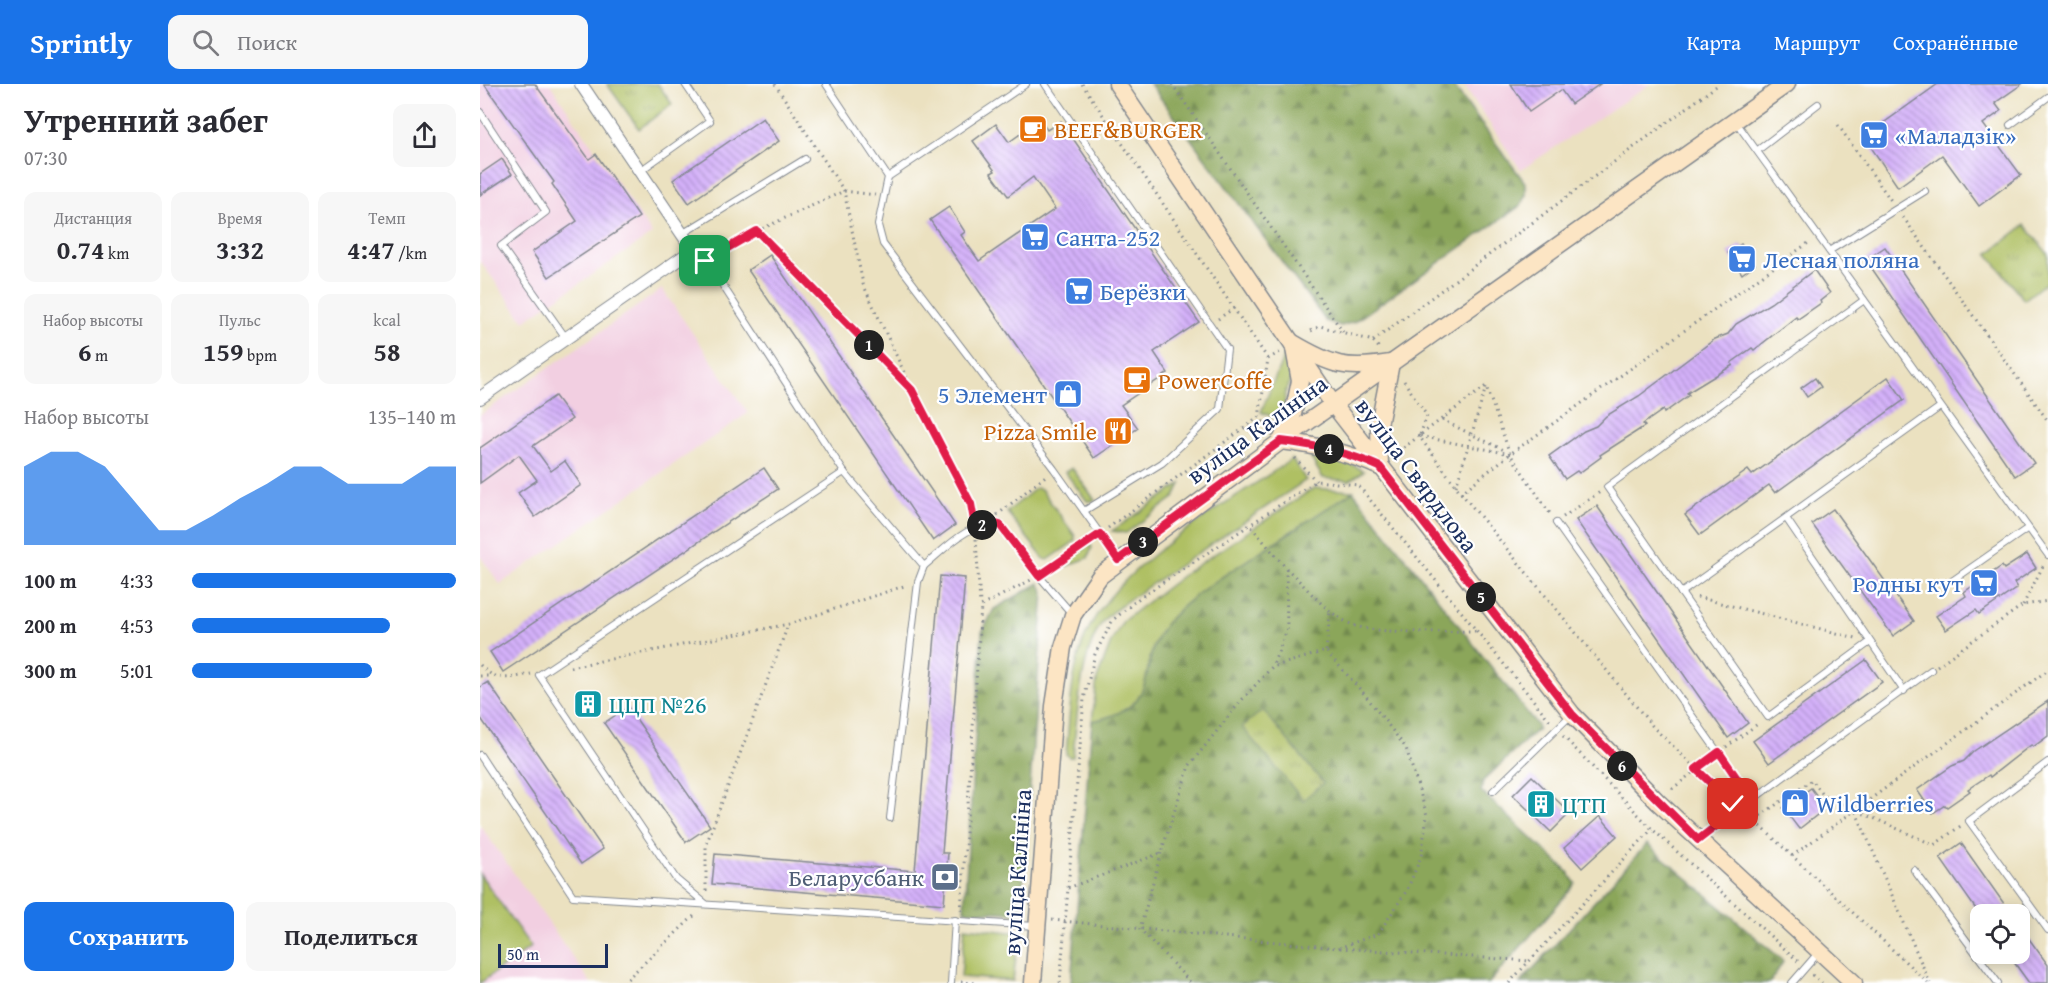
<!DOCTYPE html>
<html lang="ru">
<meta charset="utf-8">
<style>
:root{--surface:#fff;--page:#f7f7f7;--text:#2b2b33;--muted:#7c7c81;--accent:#1a73e8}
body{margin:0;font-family:"Gentium Book Plus",serif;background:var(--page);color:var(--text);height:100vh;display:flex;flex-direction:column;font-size:22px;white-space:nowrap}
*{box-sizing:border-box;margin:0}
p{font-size:20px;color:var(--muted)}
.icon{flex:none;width:33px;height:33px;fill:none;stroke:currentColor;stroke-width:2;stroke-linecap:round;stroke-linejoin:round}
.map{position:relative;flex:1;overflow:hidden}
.sheet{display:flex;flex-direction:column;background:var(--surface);width:480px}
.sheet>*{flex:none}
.buttons{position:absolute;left:1490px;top:820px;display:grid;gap:12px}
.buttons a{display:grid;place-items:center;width:60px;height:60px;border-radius:12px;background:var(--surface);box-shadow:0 3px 15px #0003;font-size:30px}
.scale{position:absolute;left:18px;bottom:15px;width:110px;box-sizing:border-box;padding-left:6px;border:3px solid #1b2f5e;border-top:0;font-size:16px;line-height:21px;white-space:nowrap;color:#1b2f5e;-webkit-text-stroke:4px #fff;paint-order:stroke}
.pin{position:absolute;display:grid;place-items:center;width:51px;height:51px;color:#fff;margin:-26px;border-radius:12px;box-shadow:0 3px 9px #0006}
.km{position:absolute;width:30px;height:30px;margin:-15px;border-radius:50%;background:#222;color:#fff;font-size:16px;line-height:30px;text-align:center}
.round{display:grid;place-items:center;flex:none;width:63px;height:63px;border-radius:12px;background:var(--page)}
.head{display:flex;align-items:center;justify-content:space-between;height:102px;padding:0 24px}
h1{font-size:33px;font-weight:600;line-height:45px}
.figures{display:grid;grid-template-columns:repeat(3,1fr);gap:9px;height:102px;padding:6px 24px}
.figures div{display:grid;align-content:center;border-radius:12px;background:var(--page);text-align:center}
.figures b{font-size:26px;font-weight:600}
.figures small{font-size:16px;font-weight:400}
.figures p{font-size:16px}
.chart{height:168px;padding:12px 24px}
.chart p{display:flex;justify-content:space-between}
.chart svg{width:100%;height:108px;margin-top:6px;fill:var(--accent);opacity:.7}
.button{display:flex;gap:12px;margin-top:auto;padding:12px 24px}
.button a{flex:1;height:69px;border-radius:12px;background:var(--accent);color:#fff;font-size:24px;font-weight:600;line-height:69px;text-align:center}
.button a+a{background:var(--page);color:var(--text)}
ul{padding:0 24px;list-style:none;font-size:20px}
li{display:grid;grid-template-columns:96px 72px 1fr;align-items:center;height:45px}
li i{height:15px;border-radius:8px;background:var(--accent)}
header{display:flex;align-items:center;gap:36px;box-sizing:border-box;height:84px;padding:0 30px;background:var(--accent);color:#fff}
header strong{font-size:28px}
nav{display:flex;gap:33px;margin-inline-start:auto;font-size:21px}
.search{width:420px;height:54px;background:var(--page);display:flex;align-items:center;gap:15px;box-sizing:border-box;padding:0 21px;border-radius:12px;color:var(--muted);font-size:22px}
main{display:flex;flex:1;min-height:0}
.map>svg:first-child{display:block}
</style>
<header>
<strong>Sprintly</strong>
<div class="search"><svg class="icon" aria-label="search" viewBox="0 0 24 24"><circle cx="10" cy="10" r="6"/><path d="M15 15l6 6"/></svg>Поиск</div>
<nav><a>Карта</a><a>Маршрут</a><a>Сохранённые</a></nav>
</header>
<main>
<section class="sheet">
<div class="head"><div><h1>Утренний забег</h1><p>07:30</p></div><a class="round"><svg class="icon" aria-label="share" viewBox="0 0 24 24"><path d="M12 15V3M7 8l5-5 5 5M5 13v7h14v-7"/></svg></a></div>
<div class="figures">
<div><p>Дистанция</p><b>0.74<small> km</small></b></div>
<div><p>Время</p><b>3:32</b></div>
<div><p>Темп</p><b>4:47<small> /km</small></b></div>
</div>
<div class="figures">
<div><p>Набор высоты</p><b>6<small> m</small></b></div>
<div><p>Пульс</p><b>159<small> bpm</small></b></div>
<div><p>kcal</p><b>58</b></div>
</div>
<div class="chart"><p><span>Набор высоты</span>135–140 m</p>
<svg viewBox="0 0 160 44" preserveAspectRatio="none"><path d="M0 44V12L10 6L20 6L30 12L40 25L50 38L60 38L70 32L80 25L90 19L100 12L110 12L120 19L130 19L140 19L150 12L160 12V44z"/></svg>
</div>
<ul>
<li><b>100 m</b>4:33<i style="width:100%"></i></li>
<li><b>200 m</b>4:53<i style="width:75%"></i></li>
<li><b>300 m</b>5:01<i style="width:68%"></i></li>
</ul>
<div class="button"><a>Сохранить</a><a>Поделиться</a></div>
</section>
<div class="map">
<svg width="1568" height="899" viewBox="0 0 1568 899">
<defs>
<pattern id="forest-firs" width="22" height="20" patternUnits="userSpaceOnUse" patternTransform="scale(1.5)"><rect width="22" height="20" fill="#8ba65a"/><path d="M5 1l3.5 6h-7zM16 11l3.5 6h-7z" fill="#71884e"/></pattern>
<pattern id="park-tufts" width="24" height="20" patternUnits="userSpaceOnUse" patternTransform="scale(1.5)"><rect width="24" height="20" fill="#afc064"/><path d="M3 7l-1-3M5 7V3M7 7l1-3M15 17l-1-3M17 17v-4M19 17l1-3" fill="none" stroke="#8e9c56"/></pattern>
<pattern id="building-back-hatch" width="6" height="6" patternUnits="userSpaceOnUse" patternTransform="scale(1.5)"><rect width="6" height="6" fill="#d4b1f9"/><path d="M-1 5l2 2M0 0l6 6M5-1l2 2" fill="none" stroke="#ab90cd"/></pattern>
</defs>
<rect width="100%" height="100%" fill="#fff"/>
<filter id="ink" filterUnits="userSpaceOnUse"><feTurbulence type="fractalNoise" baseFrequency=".0167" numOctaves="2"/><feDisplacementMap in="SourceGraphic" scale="12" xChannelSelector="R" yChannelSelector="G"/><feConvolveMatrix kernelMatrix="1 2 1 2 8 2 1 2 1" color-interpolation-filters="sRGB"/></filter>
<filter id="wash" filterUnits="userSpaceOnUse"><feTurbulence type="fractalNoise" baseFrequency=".008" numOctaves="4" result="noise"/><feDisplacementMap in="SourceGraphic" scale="24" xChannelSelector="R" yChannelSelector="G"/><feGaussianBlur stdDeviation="1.35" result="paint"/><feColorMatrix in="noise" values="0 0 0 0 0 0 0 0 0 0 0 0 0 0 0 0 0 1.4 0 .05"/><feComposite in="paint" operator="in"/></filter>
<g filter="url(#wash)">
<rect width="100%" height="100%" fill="#ebe1c0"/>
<g fill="#f2cfe1">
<path d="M0,0H70L172,150L44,237L0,177Z"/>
<path d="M983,0H1170L1041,86Z"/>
<path d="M182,205L268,329L20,500L0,472V331Z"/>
<path d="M0,741L111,899H0Z"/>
</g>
<g fill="#afc064" stroke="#657861" stroke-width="1.5">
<path d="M804,272H807L813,289L805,309L804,330L797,335L781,328Z"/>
<path d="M829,371L867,378L884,387L869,397L843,394Z"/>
<path d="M812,375L826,396L644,519C638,525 628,530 623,537C600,570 597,633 593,673H589L586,670C590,632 590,588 605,553C634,481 749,419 812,375Z"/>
<path d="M592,384L615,416L614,417H607L585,388Z"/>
<path d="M701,400L695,413L646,449L632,447Z"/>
<path d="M556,404L561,405L595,452V457L568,476L564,475L527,428Z"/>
<path d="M834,404L873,407C839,430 804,452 769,475C741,494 712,511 689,536C651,579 691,621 612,637L617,595L631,558L643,537L707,488Z"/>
<path d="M610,461L612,463L608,474L579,485L577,483Z"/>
<path d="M0,790L51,863L0,899Z"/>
<path d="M485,843L539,849L533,897L481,893Z"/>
</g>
<g fill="url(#forest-firs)" stroke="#536a5c" stroke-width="1.5">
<path d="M670,0H972L1046,100V112L1040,122L874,238L861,242L846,237Z"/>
<path d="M873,407L1057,641L1058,645L1003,697L1001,707L1089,789L1095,799L1092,804L1009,899H591L612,637C690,621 651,579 689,536C712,511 741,494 769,475C804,452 839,430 873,407Z"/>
<path d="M559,499L564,508L541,829L486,827L484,825L502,548L514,525Z"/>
<path d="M1167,760L1300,874L1303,878L1290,899H1040Z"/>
</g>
<g fill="url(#park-tufts)" stroke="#657861" stroke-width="1.5">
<path d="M127,0H178L192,20L159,45Z"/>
<path d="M1545,141L1568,170V197L1544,216L1508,170Z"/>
<path d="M783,626L843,699L823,716L762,643Z"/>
</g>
<g id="blocks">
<g fill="url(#building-back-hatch)">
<path d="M4,0H55L109,75L116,70L159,133L69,193L52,168L97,137L72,100L74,98Z"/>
<path d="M1031,0H1120L1091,20L1081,6L1049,28Z"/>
<path d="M1458,0H1542L1515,19L1521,27L1503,40L1541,91L1499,122L1462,71L1418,103L1384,53Z"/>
<path d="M283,34L299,57L209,119L193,96Z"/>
<path d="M560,36L567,46L581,37L719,238L674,268L688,289L641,321L658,344L614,374L450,136L469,123L485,148L481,151L499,177L575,125L553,93L528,112L511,89L515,87L493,57L516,40L529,58Z"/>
<path d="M22,75L32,90L0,111V90Z"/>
<path d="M1261,160L1275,180L1262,190L1248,169Z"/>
<path d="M1405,163L1554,379L1535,392L1386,176Z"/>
<path d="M290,171L475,441L453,457L268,186Z"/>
<path d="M1334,186L1350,209L1340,217L1341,219L1318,235L1316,233L1274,266L1272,264L1251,279L1253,281L1207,309L1209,311L1184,329L1183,326L1163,340L1165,342L1120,371L1121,373L1099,389L1097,387L1085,395L1069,372L1104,347L1116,342L1126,332L1159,312L1235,255L1248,250L1256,240L1291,219Z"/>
<path d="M1408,293L1424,316L1295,409L1289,401L1220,451L1205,431L1268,386L1272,391Z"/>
<path d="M1335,294L1341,303L1327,313L1321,304Z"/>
<path d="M75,312L92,335L53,362L71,387L85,377L101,401L55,433L38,409L57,396L39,371L0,399V364Z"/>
<path d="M284,384L298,405L23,588L10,568Z"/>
<path d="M1117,422L1268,639L1248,654L1096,436Z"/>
<path d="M1353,425L1434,537L1413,552L1332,440Z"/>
<path d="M1547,470L1556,484L1534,499L1537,504L1499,530L1496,526L1466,546L1456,532L1486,512L1484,508L1522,482L1524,485Z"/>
<path d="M460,492L485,494L462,769H468L464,820L232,800L235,770L435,787Z"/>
<path d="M1386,576L1402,598L1289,679L1273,657Z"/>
<path d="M8,598L123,765L101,780L0,633V603Z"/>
<path d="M1568,617V652L1553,663L1551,661L1510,693L1509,691L1488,705L1490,707L1467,723L1465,721L1453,729L1437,706L1472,682L1484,677L1494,667Z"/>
<path d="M148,623L230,742L206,758L124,639Z"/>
<path d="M1052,692L1090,729L1071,748L1033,711Z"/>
<path d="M1331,704L1346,724L1319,745L1303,724Z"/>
<path d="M1120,732L1137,752L1102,784L1084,764Z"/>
<path d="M1481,759L1532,831H1500L1460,774Z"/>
<path d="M1539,841L1568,881V899H1549L1528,870H1539Z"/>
</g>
</g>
</g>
<g filter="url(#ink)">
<use href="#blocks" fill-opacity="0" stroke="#83888f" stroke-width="1.5"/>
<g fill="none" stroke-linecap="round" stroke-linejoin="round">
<g stroke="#83888f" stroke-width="8">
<g id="lane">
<path d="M346,0L408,93L398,141L403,160L574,385L638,475"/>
<path d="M565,0L747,265L740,325L682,379L604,427"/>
<path d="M0,28L66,128L21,162L86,254"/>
<path d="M1256,38L1568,471"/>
<path d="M1530,41L1568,13"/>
<path d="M1278,66L1338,20"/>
<path d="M160,87L230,37L205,0"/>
<path d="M408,93L546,0"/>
<path d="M202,150L325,75"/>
<path d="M1349,167L1445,107"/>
<path d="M234,188L364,388"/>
<path d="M1384,216L1127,403L1288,633L1390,558"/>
<path d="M1306,434L1424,607"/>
<path d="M1076,439L1271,715"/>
<path d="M1472,497L1548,444"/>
<path d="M1201,509L1460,323"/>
<path d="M0,671L93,812L555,842"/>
<path d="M1568,678L1489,737L1568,846"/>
<path d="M1013,707L1092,630"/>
<path d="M410,734L438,498L444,482"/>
<path d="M1218,755L1451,586"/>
<path d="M1434,786L1518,899"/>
<path d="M226,820L196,795L59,591L364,388L444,482C465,465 491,435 520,441L559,492L593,531"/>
<path d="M471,899L475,836"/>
<path d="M1312,899L1339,868"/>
</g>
</g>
<g stroke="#83888f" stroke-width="14">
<path id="street" d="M0,314L213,166L101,0"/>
</g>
<g stroke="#83888f" stroke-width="19">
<g id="secondary">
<path d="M637,0L853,320L1092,630L1178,718L1374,899"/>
<path d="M813,259C852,282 866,286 911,279L899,341L900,383C867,368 836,361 801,357L813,330L820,297Z"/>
<path d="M553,899L574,622L583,563L593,531L620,492L801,357L1307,0"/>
</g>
</g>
<g stroke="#83888f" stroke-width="3" stroke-dasharray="1.5 4.5" stroke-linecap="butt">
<path d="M295,0L364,107L383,200L430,301"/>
<path d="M602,0L788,275L779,333L790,346"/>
<path d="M692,0L863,248"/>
<path d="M1358,41L1412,118"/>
<path d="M1423,133L1568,337"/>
<path d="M277,147L364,107L395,111"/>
<path d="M229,182L225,177L277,147L432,305L491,420L493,434"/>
<path d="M738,235L754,224"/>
<path d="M831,247L840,242L893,257L900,265"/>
<path d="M893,257L1239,0"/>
<path d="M788,275L800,268"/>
<path d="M924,297L947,332L940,351"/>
<path d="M962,336L1026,367"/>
<path d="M1030,370L939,352L1006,302L1030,370L1071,431"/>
<path d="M914,371L939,352L981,409L1030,370L1331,157"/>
<path d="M815,374L836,397"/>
<path d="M976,402L1006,303"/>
<path d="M981,409L1174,644L1252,719"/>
<path d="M517,431L568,390"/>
<path d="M1083,433L1120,408"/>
<path d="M628,444L779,333"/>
<path d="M496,455L500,520"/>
<path d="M806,484C827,503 846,530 873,541C898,551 968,547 997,547"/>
<path d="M567,487L613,455"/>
<path d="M1217,513L1376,554"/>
<path d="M1543,521L1564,480"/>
<path d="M846,567L850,527"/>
<path d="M0,581C17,599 29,594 51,590"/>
<path d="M1457,582L1543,521L1568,517"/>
<path d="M90,583L309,540L427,501"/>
<path d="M0,592H10"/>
<path d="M1083,652L1172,745L1319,878"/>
<path d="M1246,663L1279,639"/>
<path d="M1192,705L1231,674"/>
<path d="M1376,728L1450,899"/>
<path d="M681,769L660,845L711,899"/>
<path d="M1312,772L1568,586"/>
<path d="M588,804L681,769L709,682L760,618L792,583L807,546L806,484L769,440"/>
<path d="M226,807V761L308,541"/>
<path d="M481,827L501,522L551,496"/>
<path d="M572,836L858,864L898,850L927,806L941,773L947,731L926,664L886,612L846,567L792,583"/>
<path d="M860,864L1050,877"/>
<path d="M1332,891L1342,899"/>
<path d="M481,898L495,899"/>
<path d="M143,899L216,830"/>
<path d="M580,899L604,615L615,570L633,536L658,515L836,397L878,401L1071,638"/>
<path d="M1029,899L1172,745"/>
<path d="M1448,899L1274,736L1332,696L1344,712L1454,761L1482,741"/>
</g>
<use href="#lane" stroke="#fff" stroke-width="6"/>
<use href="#street" stroke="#fff" stroke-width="12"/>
<use href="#secondary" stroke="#fce5c4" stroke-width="16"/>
</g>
</g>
<g fill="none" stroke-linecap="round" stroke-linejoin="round" filter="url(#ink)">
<g stroke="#fff" stroke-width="12">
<path id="route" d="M225,177L277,147L432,306L491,420L495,442L509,438L520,441L559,492L620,450L638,476L801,357C836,361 867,368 900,383L1092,630L1218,756L1271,715L1239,668L1216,685L1253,720"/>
</g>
<use href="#route" stroke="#e11d48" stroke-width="8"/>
</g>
<defs>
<g id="cafe-square" transform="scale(1.5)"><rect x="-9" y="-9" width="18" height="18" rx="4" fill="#e8710a" stroke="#fff"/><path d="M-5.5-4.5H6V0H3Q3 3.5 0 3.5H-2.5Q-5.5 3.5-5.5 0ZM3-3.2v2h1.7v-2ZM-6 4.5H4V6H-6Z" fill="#fff"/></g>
<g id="supermarket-square" transform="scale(1.5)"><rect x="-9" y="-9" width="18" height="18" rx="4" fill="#3f7fe0" stroke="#fff"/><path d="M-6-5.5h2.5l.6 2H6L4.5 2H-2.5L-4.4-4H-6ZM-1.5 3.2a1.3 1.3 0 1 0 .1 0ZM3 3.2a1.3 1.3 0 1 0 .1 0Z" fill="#fff"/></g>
<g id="shop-square" transform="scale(1.5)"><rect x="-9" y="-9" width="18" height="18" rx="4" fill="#3f7fe0" stroke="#fff"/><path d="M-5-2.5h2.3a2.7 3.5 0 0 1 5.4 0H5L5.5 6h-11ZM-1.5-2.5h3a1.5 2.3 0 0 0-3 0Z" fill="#fff"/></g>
<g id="restaurant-square" transform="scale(1.5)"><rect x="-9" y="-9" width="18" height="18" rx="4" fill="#e8710a" stroke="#fff"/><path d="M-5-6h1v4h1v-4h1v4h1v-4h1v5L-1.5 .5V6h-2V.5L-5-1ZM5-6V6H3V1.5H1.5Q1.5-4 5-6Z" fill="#fff"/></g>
<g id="building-square" transform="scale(1.5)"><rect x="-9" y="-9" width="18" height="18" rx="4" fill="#0f9aa8" stroke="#fff"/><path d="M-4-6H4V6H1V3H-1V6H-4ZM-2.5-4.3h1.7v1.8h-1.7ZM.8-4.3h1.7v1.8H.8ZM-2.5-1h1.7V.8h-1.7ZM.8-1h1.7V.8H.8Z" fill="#fff"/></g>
<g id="bank-square" transform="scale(1.5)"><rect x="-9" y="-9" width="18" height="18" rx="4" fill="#5c6f8a" stroke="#fff"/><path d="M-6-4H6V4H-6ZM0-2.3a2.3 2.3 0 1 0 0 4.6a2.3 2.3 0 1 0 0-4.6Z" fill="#fff"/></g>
</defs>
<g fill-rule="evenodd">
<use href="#cafe-square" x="553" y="45"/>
<use href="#supermarket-square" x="1394" y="51"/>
<use href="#supermarket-square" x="555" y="153"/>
<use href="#supermarket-square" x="1262" y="175"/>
<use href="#supermarket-square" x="599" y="207"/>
<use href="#cafe-square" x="657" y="296"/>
<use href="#shop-square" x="588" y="310"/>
<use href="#restaurant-square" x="638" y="347"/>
<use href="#supermarket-square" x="1504" y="499"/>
<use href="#building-square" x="108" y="620"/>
<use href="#shop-square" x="1315" y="719"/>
<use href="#building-square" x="1061" y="720"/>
<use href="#bank-square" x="465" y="793"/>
</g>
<g text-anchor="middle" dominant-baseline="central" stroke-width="4.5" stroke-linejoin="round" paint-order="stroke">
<g font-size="24" fill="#c56008" stroke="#fff" text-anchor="start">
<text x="574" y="45">BEEF&amp;BURGER</text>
<text x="678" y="296">PowerCoffe</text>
<text x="617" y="347" text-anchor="end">Pizza Smile</text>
</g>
<g font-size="24" fill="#366cbe" stroke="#fff" text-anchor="start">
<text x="1415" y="51">«Маладзік»</text>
<text x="576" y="153">Санта-252</text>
<text x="1283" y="175">Лесная поляна</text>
<text x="620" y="207">Берёзки</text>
<text x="567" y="310" text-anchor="end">5 Элемент</text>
<text x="1483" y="499" text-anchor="end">Родны кут</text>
<text x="1336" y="719">Wildberries</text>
</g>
<g font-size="24" fill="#1b2f5e" stroke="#fff">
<text transform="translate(777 345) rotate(-36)">вуліца Калініна</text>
<text transform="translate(937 391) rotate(53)">вуліца Свярдлова</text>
<text transform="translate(537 788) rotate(-86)">вуліца Калініна</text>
</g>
<g font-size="24" fill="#0d838f" stroke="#fff" text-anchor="start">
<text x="129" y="620">ЦЦП №26</text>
<text x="1082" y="720">ЦТП</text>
</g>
<g font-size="24" fill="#4e5e75" stroke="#fff" text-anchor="end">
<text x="444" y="793">Беларусбанк</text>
</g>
</g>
</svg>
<div class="buttons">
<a><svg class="icon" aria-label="locate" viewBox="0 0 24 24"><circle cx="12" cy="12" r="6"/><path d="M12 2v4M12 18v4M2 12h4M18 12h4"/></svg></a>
</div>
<div class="scale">50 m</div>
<div class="pin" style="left:225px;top:177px;background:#1e9e55"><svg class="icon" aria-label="arrive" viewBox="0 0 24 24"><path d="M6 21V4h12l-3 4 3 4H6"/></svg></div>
<div class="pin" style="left:1253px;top:720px;background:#d93025"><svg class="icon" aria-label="check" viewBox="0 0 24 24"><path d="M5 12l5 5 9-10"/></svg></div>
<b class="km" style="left:389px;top:261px">1</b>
<b class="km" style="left:502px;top:441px">2</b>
<b class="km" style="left:663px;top:458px">3</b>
<b class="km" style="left:849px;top:365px">4</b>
<b class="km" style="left:1001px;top:513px">5</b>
<b class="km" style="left:1142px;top:682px">6</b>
</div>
</main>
